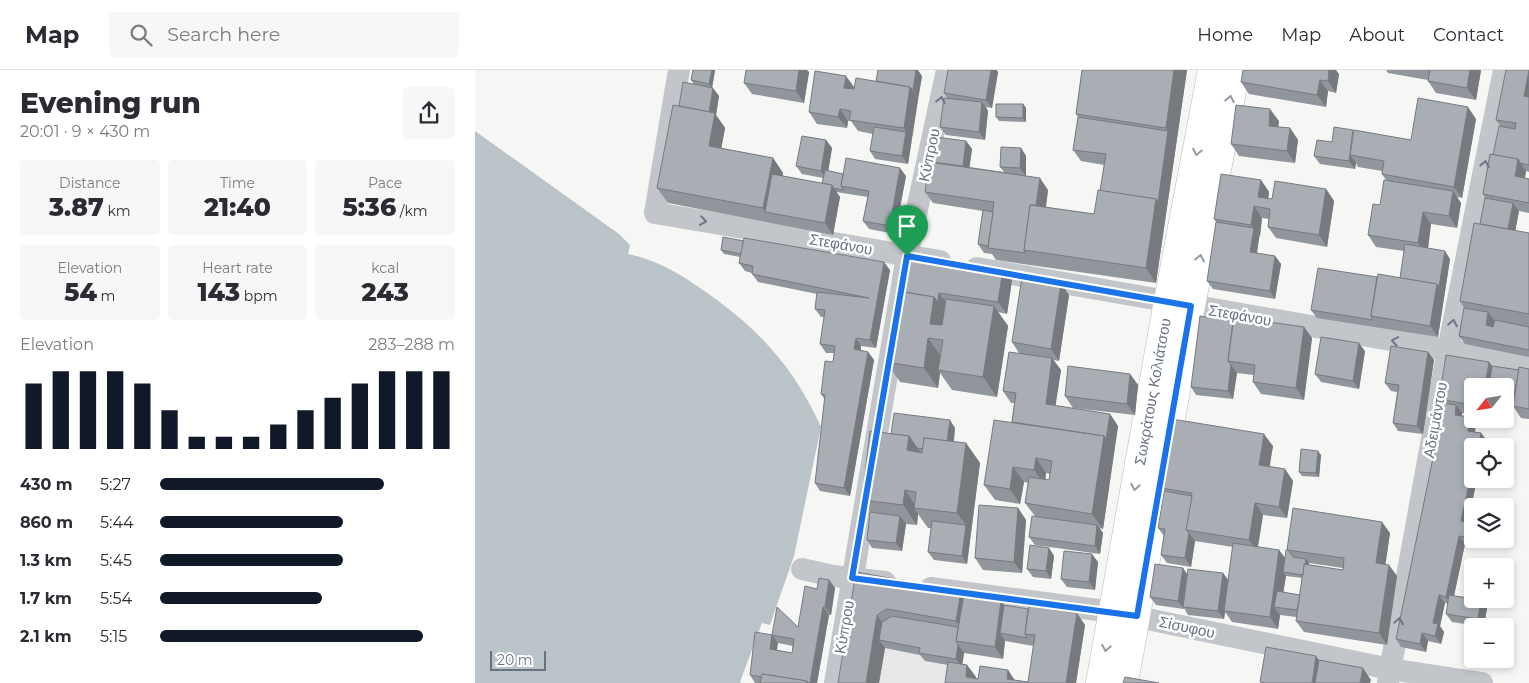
<!DOCTYPE html>
<meta charset="utf-8">
<style>
:root{--surface:#fff;--page:#f7f7f7;--text:#2b2b33;--muted:#7c7c81;--line:#e1e1e2;--accent:#111827}
body{margin:0;font-family:Montserrat,sans-serif;background:var(--page);color:var(--text);height:100vh;display:flex;flex-direction:column;font-size:19px;white-space:nowrap}
*{box-sizing:border-box;margin:0}
p{font-size:16px;color:var(--muted)}
.icon{flex:none;width:28px;height:28px;fill:none;stroke:currentColor;stroke-width:2;stroke-linecap:round;stroke-linejoin:round}
.map{position:relative;flex:1;overflow:hidden}
.sheet{display:flex;flex-direction:column;background:var(--surface);width:475px}
.sheet>*{flex:none}
.needle{width:32px;rotate:240deg}
.fabs{position:absolute;left:989px;top:308px;display:grid;gap:10px}
.fabs a{display:grid;place-items:center;width:50px;height:50px;border-radius:5px;background:var(--surface);box-shadow:0 2px 8px #0003;font-size:25px}
.scale{position:absolute;left:15px;bottom:12px;width:56px;box-sizing:border-box;padding-left:5px;border:2px solid #677283;border-top:0;font-size:14px;line-height:18px;white-space:nowrap;color:#677283;-webkit-text-stroke:4px #fff;paint-order:stroke}
.pin{position:absolute;display:grid;place-items:center;width:42px;height:42px;color:#fff;margin:-51px -21px;border-radius:50% 50% 50% 0;rotate:-45deg;box-shadow:0 0 5px #0007}
.pin .icon{rotate:45deg}
.round{display:grid;place-items:center;flex:none;width:52px;height:52px;border-radius:5px;background:var(--page)}
.overview{display:flex;align-items:center;justify-content:space-between;height:85px;padding:0 20px}
h1{font-size:28px;font-weight:800;line-height:38px}
.figures{display:grid;grid-template-columns:repeat(3,1fr);gap:8px;height:85px;padding:5px 20px}
.figures div{display:grid;align-content:center;border-radius:5px;background:var(--page);text-align:center}
.figures b{font-size:25px;font-weight:800}
.figures small{font-size:14px;font-weight:400}
.figures p{font-size:14px}
.chart{height:140px;padding:10px 20px}
.chart p{display:flex;justify-content:space-between}
.chart svg{width:100%;height:90px;margin-top:5px;stroke:var(--accent);stroke-width:6}
ul{padding:0 20px;list-style:none;font-size:16px}
li{display:grid;grid-template-columns:80px 60px 1fr;align-items:center;height:38px}
li i{height:12px;border-radius:6px;background:var(--accent)}
header{display:flex;align-items:center;gap:30px;box-sizing:border-box;height:70px;padding:0 25px;background:var(--surface);border-bottom:1px solid var(--line)}
header strong{font-size:24px}
nav{display:flex;gap:28px;margin-inline-start:auto;font-size:18px}
.search{width:350px;height:45px;background:var(--page);display:flex;align-items:center;gap:12px;box-sizing:border-box;padding:0 18px;border-radius:5px;color:var(--muted);font-size:19px}
main{display:flex;flex:1;min-height:0}
.map>svg:first-child{display:block}
</style>
<header>
<strong>Map</strong>
<div class="search"><svg class="icon" aria-label="search" viewBox="0 0 24 24"><circle cx="10" cy="10" r="6"/><path d="M15 15l6 6"/></svg>Search here</div>
<nav><a>Home</a><a>Map</a><a>About</a><a>Contact</a></nav>
</header>
<main>
<section class="sheet">
<div class="overview"><div><h1>Evening run</h1><p>20:01 · 9 × 430 m</p></div><a class="round"><svg class="icon" aria-label="share" viewBox="0 0 24 24"><path d="M12 15V3M7 8l5-5 5 5M5 13v7h14v-7"/></svg></a></div>
<div class="figures">
<div><p>Distance</p><b>3.87<small> km</small></b></div>
<div><p>Time</p><b>21:40</b></div>
<div><p>Pace</p><b>5:36<small> /km</small></b></div>
</div>
<div class="figures">
<div><p>Elevation</p><b>54<small> m</small></b></div>
<div><p>Heart rate</p><b>143<small> bpm</small></b></div>
<div><p>kcal</p><b>243</b></div>
</div>
<div class="chart"><p><span>Elevation</span>283–288 m</p>
<svg viewBox="0 0 160 44" preserveAspectRatio="none"><path d="M5 44V12M15 44V6M25 44V6M35 44V6M45 44V12M55 44V25M65 44V38M75 44V38M85 44V38M95 44V32M105 44V25M115 44V19M125 44V12M135 44V6M145 44V6M155 44V6"/></svg>
</div>
<ul>
<li><b>430 m</b>5:27<i style="width:76%"></i></li>
<li><b>860 m</b>5:44<i style="width:62%"></i></li>
<li><b>1.3 km</b>5:45<i style="width:62%"></i></li>
<li><b>1.7 km</b>5:54<i style="width:55%"></i></li>
<li><b>2.1 km</b>5:15<i style="width:89%"></i></li>
</ul>
</section>
<div class="map">
<svg width="1054" height="613" viewBox="0 0 1054 613">
<rect width="100%" height="100%" fill="#f6f7f4"/>
<path fill="#e7e8e7" d="M392,517L497,536L487,597L474,613H376Z"/>
<path fill="#bac3c8" d="M0,61L144,164L155,175L153,184C179,189 204,203 225,218C280,255 318,295 346,357L319,486L295,555L287,553L265,612L267,613H0Z"/>
<g fill="none" stroke-linecap="round" stroke-linejoin="round">
<g stroke="#b5b8bd" stroke-width="29">
<g id="secondary">
<path id="s1" d="M625,613L693,231L737,0"/>
<path d="M649,613L716,236L761,0"/>
</g>
</g>
<g stroke="#c2c5c9" stroke-width="22">
<path d="M204,0L180,143L465,191"/>
<path d="M502,198L1054,294"/>
<path d="M327,499L358,506L410,512"/>
<path d="M456,518L638,542L915,599L1007,613"/>
<path d="M913,612L973,280L1029,0"/>
<path d="M360,613L432,186L472,0"/>
</g>
<use href="#secondary" stroke="#fff" stroke-width="28"/>
</g>
<g fill="#91969c" fill-rule="evenodd">
<path d="M218,0H240L237,18L244,26L241,45L250,58L246,78L298,88L308,103V106L347,114L348,108L327,104L321,96L351,70L357,78L353,101L368,104L431,106L420,164L394,159L388,151L393,127L361,122L365,127L358,165L193,133L182,118L219,14L216,10Z"/>
<path d="M607,0H712L681,213L521,190L517,184L509,183L503,174L508,141L458,133L450,122L457,92L491,71L497,79L494,97L529,102L525,97L546,78L551,86V106L573,120L571,137L619,144L625,121L629,95L606,91L598,80L603,47L601,44Z"/>
<path d="M911,0H1006L1001,30L961,23L953,11V10L913,3Z"/>
<path d="M1054,0V102L1051,101L1050,108L1054,109V143L1044,141L1040,161L1054,163V287L990,274L984,266L989,238L985,231L1005,154L1010,128L1008,124L1026,57L1021,50Z"/>
<path d="M334,2L329,33L277,24L269,13Z"/>
<path d="M523,2L517,38L511,37L513,41L510,70L471,65L465,57L473,29L469,23Z"/>
<path d="M864,4L861,23L853,21L851,37L774,24L766,12Z"/>
<path d="M447,6L433,94L400,89L395,81L398,64L383,61L376,51H373L372,58L342,54L334,42L379,17L401,11Z"/>
<path d="M548,34L551,38V52L524,51L521,47Z"/>
<path d="M1001,49L987,128L982,127L986,133L982,158L956,154L953,178L975,189L963,267L842,248L836,240L902,207L925,208L929,181L901,177L893,165L905,135L911,110L907,104V101L883,97L881,93L880,99L845,94L839,86L857,72L936,70Z"/>
<path d="M804,51L803,57L815,58L823,70L820,93L764,86L756,74Z"/>
<path d="M786,110L794,122L793,129H797L851,119L859,131L852,177L801,168L793,157L794,149L787,148L782,183L800,186L806,194L800,229L738,219L732,211L741,152L739,149Z"/>
<path d="M246,180L415,200L401,278L386,276V280L393,282L399,290L375,426L345,421L340,413L350,330L346,324L358,292L359,283H351L345,274L349,247H346L340,239L342,224L283,212L277,204V203L270,201L264,193L265,187L249,184Z"/>
<path d="M528,199L537,210L532,244L523,242L533,256L522,327L477,320L465,303L463,318L425,312L411,292L429,222Z"/>
<path d="M594,225L584,291L578,290L586,300L580,336L635,344L643,356L628,459L625,458L628,463L625,484L560,475L554,467L560,446L550,433L554,413L549,412L545,434L520,430L509,415L537,352L539,333H536L528,321L544,283L537,272ZM571,403L575,404L574,410L570,409Z"/>
<path d="M758,251L829,257L837,268L829,330L786,324L778,312L779,305L762,303L758,329L721,325L716,317Z"/>
<path d="M890,281L884,319L846,312L840,304Z"/>
<path d="M953,282L959,290L948,364L923,361L918,353L922,322L916,321L910,313Z"/>
<path d="M1014,292L1017,296L1044,300L1054,299V349L1046,348L1038,336V333L1030,332V316H998V345L987,343V346L995,347L1001,355L1000,362L1006,363L1012,371L998,376L993,452L1003,476L990,474L979,526L1006,530L1012,538L1009,556H1003L977,552L971,544L973,534L970,533L965,556L969,562L966,574L953,571L951,582L926,577L921,569L958,388L967,333L964,329Z"/>
<path d="M655,304L663,315L660,345L598,338L590,326Z"/>
<path d="M480,358L479,372L491,373L505,393L492,494L459,490L453,482L456,458H453L443,444L442,455L431,454L427,481L397,478L392,470L395,442L387,430L416,364Z"/>
<path d="M798,376L794,396L810,399L818,411L812,448L788,445L783,477L804,480L810,488L813,480L915,463L910,494L922,506L912,575L829,562L821,551V547L805,545L803,559L757,552L750,542L749,549L713,545L709,538V539L681,535L675,527L708,498L712,504L748,503L753,510L758,477L720,471L716,497L692,493L686,485L689,466L683,458L689,421L686,418ZM834,493L868,498V500L834,495ZM811,506L827,508L825,525L808,522Z"/>
<path d="M846,385L844,407L827,406L824,402Z"/>
<path d="M543,438L551,450L547,503L508,500L500,488Z"/>
<path d="M574,478L579,486L576,509L558,507L552,499Z"/>
<path d="M623,492L620,520L592,517L586,509Z"/>
<path d="M998,496V516L993,515L990,511Z"/>
<path d="M381,502L486,521L489,524L526,531L529,535L610,555L601,613H470L473,595L450,591L445,585L410,578L404,613ZM530,571L559,576L553,612L540,610L500,608L501,607L492,595L487,594L489,583L528,589Z"/>
<path d="M354,510L360,518L356,545H354L342,613H280L275,605L297,565L323,557L342,519ZM303,573L318,576L317,583L302,580Z"/>
</g>
<g fill="#767a7f">
<path d="M237,0H240L237,18L234,14Z"/>
<path d="M324,0H332L334,2L329,33L321,21Z"/>
<path d="M441,0H443L447,6L443,28L438,20Z"/>
<path d="M516,0H522L523,2L517,38L511,30Z"/>
<path d="M699,0H712L681,213L671,198L681,129L693,61L691,58Z"/>
<path d="M854,0H861L864,4L861,23L853,11Z"/>
<path d="M995,0H1006L1001,30L992,18Z"/>
<path d="M1054,2V33L1049,26Z"/>
<path d="M371,6L379,17L377,29L369,18Z"/>
<path d="M845,10L853,21L851,37L842,25Z"/>
<path d="M435,17L443,28L433,94L427,86L431,62L429,58Z"/>
<path d="M238,18L244,26L241,45L250,58L244,91L234,76L233,48Z"/>
<path d="M507,32L513,41L510,70L504,62Z"/>
<path d="M548,34L551,38V52L548,48Z"/>
<path d="M993,37L1001,49L987,128L979,117Z"/>
<path d="M365,39L373,51L372,58L363,47Z"/>
<path d="M795,39L804,51L802,68L794,56Z"/>
<path d="M815,58L823,70L820,93L812,81Z"/>
<path d="M351,70L357,78L352,109L346,101Z"/>
<path d="M491,71L497,79L493,108L487,99Z"/>
<path d="M546,78L551,86V106L545,98Z"/>
<path d="M875,85L881,93L880,99L874,91Z"/>
<path d="M298,88L308,103L300,144L290,142L288,138Z"/>
<path d="M1043,89L1051,101L1048,118L1040,106Z"/>
<path d="M425,98L431,106L420,164L415,156Z"/>
<path d="M565,108L573,120L569,150L561,138Z"/>
<path d="M786,110L794,122L792,139L783,127Z"/>
<path d="M357,115L365,127L358,165L350,153Z"/>
<path d="M851,119L859,131L852,177L844,165Z"/>
<path d="M978,121L986,133L982,158L974,146Z"/>
<path d="M1038,133L1044,141L1038,173L1032,165Z"/>
<path d="M779,136L787,148L785,167L776,155Z"/>
<path d="M948,142L956,154L952,185L943,173Z"/>
<path d="M779,158L784,167L781,190L775,182Z"/>
<path d="M970,181L975,189L963,267L955,256L962,214Z"/>
<path d="M800,186L806,194L800,229L795,221Z"/>
<path d="M409,192L415,200L401,278L395,270Z"/>
<path d="M528,199L537,210L532,244L523,232Z"/>
<path d="M586,213L594,225L584,291L576,279Z"/>
<path d="M464,223L473,235L470,273L455,254L459,227Z"/>
<path d="M519,236L533,256L522,327L508,307Z"/>
<path d="M1013,242L1019,250L1017,263L1011,255Z"/>
<path d="M829,257L837,268L829,330L821,318Z"/>
<path d="M381,268L386,276L385,287L379,279Z"/>
<path d="M453,268L467,288L463,300L465,303L463,318L449,298Z"/>
<path d="M884,273L890,281L884,319L878,311Z"/>
<path d="M393,282L399,290L375,426L369,418Z"/>
<path d="M953,282L959,290L948,364L942,356Z"/>
<path d="M577,288L586,300L579,346L571,334Z"/>
<path d="M1014,292L1023,304L1021,316H1010Z"/>
<path d="M756,295L762,303L758,329L753,321Z"/>
<path d="M655,304L663,315L660,345L652,334Z"/>
<path d="M981,335L987,343L986,353L980,345Z"/>
<path d="M635,344L643,356L628,459L617,444L629,366Z"/>
<path d="M995,347L1001,355L998,369L993,361Z"/>
<path d="M475,350L480,358L476,390L471,382Z"/>
<path d="M1006,363L1012,371L1011,376H1004Z"/>
<path d="M789,364L798,376L793,407L784,395Z"/>
<path d="M434,366L448,386L432,380Z"/>
<path d="M491,373L505,393L492,494L487,486L491,455L482,443Z"/>
<path d="M843,381L846,385L844,407L841,403Z"/>
<path d="M561,388L571,403L570,415L559,400Z"/>
<path d="M998,396V409H1002L992,459L986,451Z"/>
<path d="M538,397L549,412L545,434L535,419Z"/>
<path d="M810,399L818,411L812,448L804,437Z"/>
<path d="M430,420L442,438H439L443,444L442,455L428,435Z"/>
<path d="M780,433L788,445L782,481L774,470Z"/>
<path d="M543,438L551,450L547,503L539,492Z"/>
<path d="M425,446L431,454L427,481L421,473Z"/>
<path d="M907,452L915,463L909,505L901,493Z"/>
<path d="M622,455L628,463L625,484L620,476Z"/>
<path d="M714,463L720,471L716,497L710,488Z"/>
<path d="M984,466L990,474L977,535L971,527Z"/>
<path d="M998,466V469H1004L1003,476L997,468Z"/>
<path d="M574,478L579,486L576,509L571,501Z"/>
<path d="M804,480L813,492L808,502L811,506L806,538L799,537L805,545L803,559L795,547Z"/>
<path d="M617,484L623,492L620,520L614,512Z"/>
<path d="M831,489L834,493L832,509L829,505Z"/>
<path d="M914,495L922,506L912,575L904,563Z"/>
<path d="M708,498L713,506L708,537L709,539L703,531Z"/>
<path d="M748,503L754,511L749,541L750,542L749,549L743,541Z"/>
<path d="M354,510L360,518L356,545L350,537Z"/>
<path d="M486,521L497,536L486,558L481,551Z"/>
<path d="M964,525L970,533L965,556L969,562L966,574L960,566L958,553Z"/>
<path d="M1006,530L1012,538L1009,556H1008L1003,549Z"/>
<path d="M526,531L535,543L525,563L530,571L528,589L520,577Z"/>
<path d="M348,537L354,545L342,613H335Z"/>
<path d="M602,543L610,555L601,613H591Z"/>
<path d="M402,545L413,560L404,570L410,578L404,613H391Z"/>
<path d="M947,563L953,571L951,582L945,574Z"/>
<path d="M297,565L303,573L300,587L295,579Z"/>
<path d="M483,575L489,583L487,597L481,589Z"/>
<path d="M841,586L852,601L850,613H837Z"/>
<path d="M492,595L501,607L500,613L491,607Z"/>
<path d="M888,598L896,610L895,613H885Z"/>
<path d="M533,600L541,612L532,609Z"/>
</g>
<g fill="#a9aeb5" stroke="#767a7f" fill-rule="evenodd">
<path d="M218,0H237L234,14L216,10Z"/>
<path d="M271,0H324L321,21L269,13Z"/>
<path d="M403,0H441L438,20L435,17L401,11Z"/>
<path d="M473,0H516L511,30L469,23Z"/>
<path d="M607,0H699L691,58L601,44Z"/>
<path d="M768,0H854L853,11L845,10L842,25L766,12Z"/>
<path d="M955,0H995L992,18L953,11Z"/>
<path d="M1031,0H1054L1049,26L1054,27V95L1045,93L1043,89L1018,85L1024,56L1040,59L1041,53L1021,50Z"/>
<path d="M340,1L371,6L369,18L379,19L381,8L435,17L429,58L374,50L376,41L365,39L363,47L334,42Z"/>
<path d="M208,12L238,18L234,42L204,36Z"/>
<path d="M469,28L507,32L504,62L465,57Z"/>
<path d="M943,28L993,37L979,117L907,104L909,91L875,85L879,60L936,70Z"/>
<path d="M521,34H548V48L521,47Z"/>
<path d="M198,35L240,43L234,76L298,88L288,138L182,118Z"/>
<path d="M761,35L795,39L794,56L815,58L812,81L756,74Z"/>
<path d="M603,47L693,61L683,132L681,129L625,121L631,84L598,80Z"/>
<path d="M399,57L431,62L427,86L395,81Z"/>
<path d="M859,57L878,60L874,91L839,86L842,70L857,72Z"/>
<path d="M327,66L351,70L346,101L321,96Z"/>
<path d="M461,67L491,71L488,96L457,92Z"/>
<path d="M526,77L546,78L545,98L525,97Z"/>
<path d="M1015,84L1043,89L1040,106L1054,109V133L1008,124Z"/>
<path d="M371,88L425,98L415,156L388,151L394,121L366,116Z"/>
<path d="M454,92L565,108L561,135H555L549,180L551,183L513,178L519,132L450,122Z"/>
<path d="M350,100L368,104L366,116L369,120L358,118L357,115L347,114Z"/>
<path d="M297,104L357,115L350,153L290,142Z"/>
<path d="M746,104L786,110L783,127L797,129L800,111L851,119L844,165L793,157L795,139L779,136L776,155L739,149Z"/>
<path d="M909,110L978,121L974,146L948,142L943,173L893,165L898,134L905,135Z"/>
<path d="M623,120L681,129L671,198L549,180L555,135L619,144Z"/>
<path d="M1010,128L1038,133L1033,159L1005,154Z"/>
<path d="M508,140L518,142L513,176L503,174Z"/>
<path d="M741,152L779,158L775,182L800,186L795,221L732,211Z"/>
<path d="M999,153L1054,163V244L985,231Z"/>
<path d="M248,167L269,171L266,184L246,180Z"/>
<path d="M269,168L409,192L395,270L381,268L379,279L393,282L369,418L340,413L350,325L346,324L350,291L358,292L360,276L345,274L350,240L340,239L342,222L394,228L277,204L278,196L264,193Z"/>
<path d="M930,174L970,181L964,217L962,214L925,208Z"/>
<path d="M435,184L528,199L523,232L464,223L463,232L459,227L429,222Z"/>
<path d="M843,198L902,207L896,246L898,250L836,240Z"/>
<path d="M903,204L962,214L955,256L896,246Z"/>
<path d="M547,207L586,213L576,279L537,272Z"/>
<path d="M422,221L459,227L455,254L467,255L471,229L519,236L508,307L463,300L468,270L453,268L449,298L411,292Z"/>
<path d="M989,238L1013,242L1011,255L1018,257L1020,250L1054,257V280L984,266Z"/>
<path d="M725,246L758,251L753,291L756,295L753,321L716,317Z"/>
<path d="M759,247L829,257L821,318L778,312L780,295L753,291Z"/>
<path d="M846,267L884,273L878,311L840,304Z"/>
<path d="M916,276L953,282L942,356L918,353L924,315L910,313Z"/>
<path d="M534,282L577,288L571,334L635,344L631,369L629,366L537,352L541,323L528,321Z"/>
<path d="M971,285L1014,292L1010,316H998V335L964,329Z"/>
<path d="M593,296L655,304L652,334L590,326Z"/>
<path d="M1017,296L1044,300L1039,326L1030,324V316H1014Z"/>
<path d="M1044,297L1054,299V339L1038,336Z"/>
<path d="M967,333L981,335L980,345L995,347L993,361L1006,363L1004,376H998V396L986,451L998,453V466L997,468L984,466L971,527L964,525L958,553L963,554L960,566L947,563L945,574L921,569L958,388Z"/>
<path d="M419,343L475,350L472,371L449,368L448,379L442,378L434,366L416,364Z"/>
<path d="M697,349L789,364L784,395L810,399L804,437L780,433L774,470L711,460L717,423L686,418Z"/>
<path d="M519,350L629,366L617,444L550,433L554,407L574,410L577,391L561,388L559,400L538,397L535,419L509,415Z"/>
<path d="M395,361L434,366L432,380L447,383L449,368L491,373L482,443L439,438L441,422L430,420L428,435L387,430Z"/>
<path d="M826,379L843,381L841,403L824,402Z"/>
<path d="M689,421L717,426L711,460L714,463L710,488L686,485L690,459L683,458Z"/>
<path d="M504,435L543,438L539,492L500,488Z"/>
<path d="M818,438L907,452L901,493L914,495L904,563L821,551L829,494L868,500L869,488L812,480Z"/>
<path d="M395,442L425,446L421,473L392,470Z"/>
<path d="M557,446L622,455L620,476L554,467Z"/>
<path d="M457,451L491,455L487,486L453,482Z"/>
<path d="M758,473L804,480L795,547L749,541Z"/>
<path d="M555,475L574,478L571,501L552,499Z"/>
<path d="M811,480H813L818,487L831,489L830,494H829L828,505L808,502Z"/>
<path d="M589,481L617,484L614,512L586,509Z"/>
<path d="M680,494L708,498L703,531L675,527Z"/>
<path d="M993,496H998V512L990,511Z"/>
<path d="M713,499L748,503L743,541L708,537Z"/>
<path d="M381,502L486,521L481,551L412,539L402,545L391,613H363Z"/>
<path d="M344,508L354,510L350,537H348L335,613H334L332,611L287,604V607L275,605L280,562L297,565L302,537L323,557L330,516L342,519ZM297,565L319,569L317,583L295,579Z"/>
<path d="M802,521L825,525L822,540L799,537Z"/>
<path d="M489,524L526,531L520,577L481,571Z"/>
<path d="M974,525L1006,530L1003,549L971,544Z"/>
<path d="M529,535L553,539L550,564L552,568L525,563Z"/>
<path d="M554,536L602,543L591,613H470L473,592L492,595L491,607L503,609L505,596L533,600L532,609L553,612L560,565L550,564Z"/>
<path d="M417,546L483,557L481,571L483,575L481,589L444,583L445,578L404,570L407,552Z"/>
<path d="M791,577L841,586L837,613H790L785,612Z"/>
<path d="M844,590L888,598L885,613H840Z"/>
<path d="M287,604L332,611V613H285Z"/>
<path d="M650,607L684,613H648Z"/>
</g>
<defs><path id="oneway-chevron" d="M-2-3.5L2.5 0L-2 3.5" fill="none" stroke-width="1.6" stroke-linecap="round" stroke-linejoin="round" transform="scale(1.25)"/></defs>
<g stroke="#959ca8">
<use href="#oneway-chevron" transform="translate(755 29) rotate(-79)"/>
<use href="#oneway-chevron" transform="translate(722 82) rotate(101)"/>
<use href="#oneway-chevron" transform="translate(725 188) rotate(-79)"/>
<use href="#oneway-chevron" transform="translate(660 417) rotate(100)"/>
<use href="#oneway-chevron" transform="translate(631 578) rotate(100)"/>
</g>
<g stroke="#6c7686">
<use href="#oneway-chevron" transform="translate(466 30) rotate(-78)"/>
<use href="#oneway-chevron" transform="translate(1010 94) rotate(-79)"/>
<use href="#oneway-chevron" transform="translate(228 151) rotate(10)"/>
<use href="#oneway-chevron" transform="translate(978 253) rotate(-79)"/>
<use href="#oneway-chevron" transform="translate(920 271) rotate(-170)"/>
<use href="#oneway-chevron" transform="translate(924 551) rotate(-80)"/>
</g>
<g fill="none" stroke-linecap="round" stroke-linejoin="round">
<g stroke="#fff" stroke-width="10">
<path id="route" d="M432,186L716,236L662,546L377,508Z"/>
</g>
<use href="#route" stroke="#1a73e8" stroke-width="6"/>
</g>
<g text-anchor="middle" dominant-baseline="central" stroke-width="5" stroke-linejoin="round" paint-order="stroke">
<g font-size="15" fill="#677283" stroke="#fff">
<text transform="translate(454 85) rotate(-78)">Κύπρου</text>
<text transform="translate(366 174) rotate(10)">Στεφάνου</text>
<text transform="translate(765 245) rotate(10)">Στεφάνου</text>
<text stroke="none"><textPath href="#s1" startOffset="296">Σωκράτους Κολιάτσου</textPath></text>
<text transform="translate(960 350) rotate(-80)">Αδειμάντου</text>
<text transform="translate(369 557) rotate(-80)">Κύπρου</text>
<text transform="translate(712 557) rotate(12)">Σίσυφου</text>
</g>
</g>
</svg>
<div class="fabs">
<a><svg class="needle" viewBox="-14 -14 28 28"><path d="M0-13l5 13h-10z" fill="#e53935"/><path d="M0 13l5-13h-10z" fill="#7c7c81"/></svg></a>
<a><svg class="icon" aria-label="locate" viewBox="0 0 24 24"><circle cx="12" cy="12" r="6"/><path d="M12 2v4M12 18v4M2 12h4M18 12h4"/></svg></a>
<a><svg class="icon" aria-label="layers" viewBox="0 0 24 24"><path d="M12 4l9 5-9 5-9-5zM3 14l9 5 9-5"/></svg></a>
<a>+</a>
<a>−</a>
</div>
<div class="scale">20 m</div>
<div class="pin" style="left:432px;top:186px;background:#1e9e55"><svg class="icon" aria-label="arrive" viewBox="0 0 24 24"><path d="M6 21V4h12l-3 4 3 4H6"/></svg></div>
</div>
</main>
